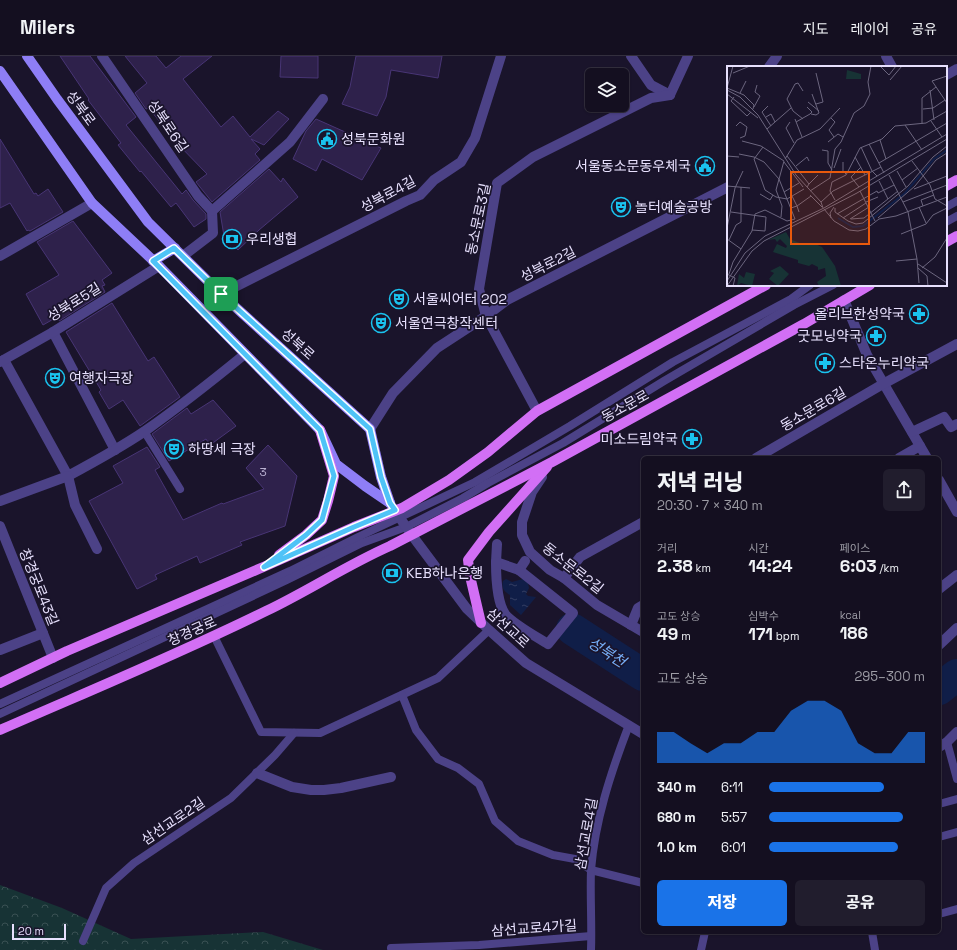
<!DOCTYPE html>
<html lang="ko">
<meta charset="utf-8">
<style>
:root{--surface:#140f20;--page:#211d2d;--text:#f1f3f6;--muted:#9d9ca5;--line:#332f3e;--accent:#1a73e8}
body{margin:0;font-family:"Space Grotesk","Noto Sans KR",sans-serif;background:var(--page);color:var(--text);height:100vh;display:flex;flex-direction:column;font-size:15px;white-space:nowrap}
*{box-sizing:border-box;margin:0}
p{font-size:13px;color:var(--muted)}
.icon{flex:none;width:22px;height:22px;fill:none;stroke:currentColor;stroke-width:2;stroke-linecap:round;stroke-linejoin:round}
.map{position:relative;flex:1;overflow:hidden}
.details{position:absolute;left:641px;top:400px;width:300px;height:478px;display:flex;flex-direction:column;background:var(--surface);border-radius:6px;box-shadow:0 1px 3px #0004,0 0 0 1px var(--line)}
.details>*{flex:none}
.fabs{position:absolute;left:585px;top:12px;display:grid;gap:8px}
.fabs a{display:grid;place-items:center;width:44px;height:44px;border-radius:6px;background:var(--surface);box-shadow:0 1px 3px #0004,0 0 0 1px var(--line);font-size:20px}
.scale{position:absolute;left:12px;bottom:10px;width:54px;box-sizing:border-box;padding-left:4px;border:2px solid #e7e0fd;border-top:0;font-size:11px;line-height:14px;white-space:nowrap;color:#e7e0fd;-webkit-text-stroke:3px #1a142b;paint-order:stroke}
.pin{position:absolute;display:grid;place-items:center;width:34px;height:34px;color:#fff;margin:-17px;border-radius:8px;box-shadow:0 2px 6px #0006}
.round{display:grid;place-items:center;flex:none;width:42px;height:42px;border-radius:6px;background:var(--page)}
.headline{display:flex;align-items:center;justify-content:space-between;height:68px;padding:0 16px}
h1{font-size:22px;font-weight:800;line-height:30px}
.figures{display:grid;grid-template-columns:repeat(3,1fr);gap:6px;height:68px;padding:4px 16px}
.figures div{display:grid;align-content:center}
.figures b{font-size:17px;font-weight:800}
.figures small{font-size:11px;font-weight:400}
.figures p{font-size:11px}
.chart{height:112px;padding:8px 16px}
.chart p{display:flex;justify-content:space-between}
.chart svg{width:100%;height:72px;margin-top:4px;fill:var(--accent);opacity:.7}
.action{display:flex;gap:8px;margin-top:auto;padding:8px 16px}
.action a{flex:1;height:46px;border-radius:6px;background:var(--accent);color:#fff;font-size:16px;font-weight:800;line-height:46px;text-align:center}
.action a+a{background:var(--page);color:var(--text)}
ul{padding:0 16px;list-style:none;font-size:13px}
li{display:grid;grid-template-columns:64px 48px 1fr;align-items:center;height:30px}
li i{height:10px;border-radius:5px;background:var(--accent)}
header{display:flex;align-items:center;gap:24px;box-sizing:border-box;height:56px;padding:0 20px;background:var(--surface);border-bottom:1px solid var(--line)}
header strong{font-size:19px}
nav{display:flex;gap:22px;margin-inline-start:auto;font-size:14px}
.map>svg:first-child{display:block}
</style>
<header>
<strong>Milers</strong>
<nav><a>지도</a><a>레이어</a><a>공유</a></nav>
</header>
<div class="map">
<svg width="957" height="894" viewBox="0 0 957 894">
<defs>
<pattern id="park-crowns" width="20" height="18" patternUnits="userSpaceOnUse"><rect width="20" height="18" fill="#173335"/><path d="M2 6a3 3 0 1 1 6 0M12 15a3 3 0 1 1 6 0" fill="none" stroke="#395053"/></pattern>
<pattern id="water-ripples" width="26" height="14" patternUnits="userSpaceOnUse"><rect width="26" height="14" fill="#101e48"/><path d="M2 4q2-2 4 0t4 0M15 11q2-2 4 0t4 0" fill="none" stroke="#333e63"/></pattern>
</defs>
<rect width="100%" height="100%" fill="#1a142b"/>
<path fill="url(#park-crowns)" d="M0,829L62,852L131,883L263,876L323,894H0Z"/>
<path fill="url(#water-ripples)" d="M506,523L512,526L523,523L528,527L529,532L526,538L528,540L536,541L521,559L510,549V539C504,535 501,532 503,525Z"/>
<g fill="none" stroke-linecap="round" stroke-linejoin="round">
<g stroke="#101e48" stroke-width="32">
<path d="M572,573L643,619"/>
<path d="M939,633L957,619"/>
</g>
</g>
<g fill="#2e214b" stroke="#483575">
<path d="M60,0H90L136,61L126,69L182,138L186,134L193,144L206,158V163L194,171L176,147L171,151L141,115L140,116L118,89L121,87L88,44L89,43Z"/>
<path d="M125,0H156L166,12L181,0H212L183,23L221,71L233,60L250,81L278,55L289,63L264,89L251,83L260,93L255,98L260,104L212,146L196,126L207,118L174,84L149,52L146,53L135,37L147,27Z"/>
<path d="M281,0H318V22L280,21Z"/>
<path d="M356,0H442L438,22L391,14L386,41L377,60L342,48L350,31Z"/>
<path d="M316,63L381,92L362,124L322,103L316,115L293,103L306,75Z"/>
<path d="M0,83L34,138L36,137L38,140L48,133L63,156L30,175L28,174L27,175L10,147L0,152Z"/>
<path d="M269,113L281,126L283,122L298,141L259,174L238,194L224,180L220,156Z"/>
<path d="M73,165L112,217L102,224L105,229L102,230L105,236L59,265L57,261L43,269L26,238L59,219L37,186Z"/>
<path d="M112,247L148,305L154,301L180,341L140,370L123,344L109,353L99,336L101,334L66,276Z"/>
<path d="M213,344L236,370L210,389L206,383L169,405L152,378L187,352L191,358Z"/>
<path d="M268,389L297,420L285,470L240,486L242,489L200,507L197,500L155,519L157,523L137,533L89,445L123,427L113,410L147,391L160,411L155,414L183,464L222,447L223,448L264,433L246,412Z"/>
</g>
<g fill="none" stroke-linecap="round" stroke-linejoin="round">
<g stroke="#4c4287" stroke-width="8">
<path d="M946,151L957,145"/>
<path d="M946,166L957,160"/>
<path d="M144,375L180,433"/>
<path d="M214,580L261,676L320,677L438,622L489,574"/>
<path d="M402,639L416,674L438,703L458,712L479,728L495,765L518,785L553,799L575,803L591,814L643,827"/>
<path d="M0,648L290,515L358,481L475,426L570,370L673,306L791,243L810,229"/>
<path d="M0,658L287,524L362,487L406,471L463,442L488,427L563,387L664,325L794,249L833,229"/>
<path d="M947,686L957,723"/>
<path d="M939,748L957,743"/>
<path d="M939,781L957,776"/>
<path d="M939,858L957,853"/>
<path d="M872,876L875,894"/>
<path d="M83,885L106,832L134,807L231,742L275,699L294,677"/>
<path d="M391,892L479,889L591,880"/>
<path d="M591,894C592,868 590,841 591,814C595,764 611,716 629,669"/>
<path d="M701,894L705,876"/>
</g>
<g stroke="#4c4287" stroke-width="10">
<path d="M497,488L496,506L519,514L525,505"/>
<path d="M496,506C496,520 497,546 505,558C513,568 537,581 548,588L573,557L519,514"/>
</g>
<g stroke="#4c4287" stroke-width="10">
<path d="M102,0L198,140L212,155L213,177L183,200"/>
<path d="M631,0L651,29L670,39"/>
<path d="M886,0L892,11"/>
<path d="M769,11L777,0"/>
<path d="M946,19L957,13"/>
<path d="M670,39L688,0"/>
<path d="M212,155L290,86L323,43"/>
<path d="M0,200L92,147"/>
<path d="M844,244L867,299L927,402"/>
<path d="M53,276L115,394"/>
<path d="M4,304L68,420C94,406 120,392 145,375C179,351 212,325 245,298"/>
<path d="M0,306L53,276L159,210"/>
<path d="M537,355L486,260L479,233L497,127L533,101L651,42L670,39"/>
<path d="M370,373L393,337L437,292L486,260L507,244L728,131"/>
<path d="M912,376L944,361L951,371L957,368"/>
<path d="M756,402L883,328L957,288"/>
<path d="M899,402L920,390"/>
<path d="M542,421L532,436L522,466V479L530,496L550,514L564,522L597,549L643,576"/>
<path d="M939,424L957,456"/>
<path d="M0,445L68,420L75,449L97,493"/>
<path d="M0,470L53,602"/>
<path d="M564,522L580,501L643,466"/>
<path d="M939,533L957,519"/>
<path d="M631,569L638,552L643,549"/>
<path d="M939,589L957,572"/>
<path d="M0,594L43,577"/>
<path d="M257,717L292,731L311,734H324L341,732L391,721"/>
</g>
<g stroke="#4c4287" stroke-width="10">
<path d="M221,238L406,145L420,139L434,124L461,106L475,82L501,0"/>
<path d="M391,449L411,478L467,553L489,574L526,607L643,678"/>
<path d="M939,691L947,686L957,676"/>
</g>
<g stroke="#8e7ef6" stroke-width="10">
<path d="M27,0L57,43L148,166L221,238L370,373L381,421L390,447"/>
<path d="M0,15L92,147L159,210L320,374L336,408L365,430L390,447"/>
<path d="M153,205L175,192"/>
</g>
<g stroke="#d26ff5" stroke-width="10">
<path d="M946,130L957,124"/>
<path d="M946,186L957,180"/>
<path d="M279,499L306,479L322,464L328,445L334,420L320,374"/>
<path d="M481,567L470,520L468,504L489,476L547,411"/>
<path d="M0,627L67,595L268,509L354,471L402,452L449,424L488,396L537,355L766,229"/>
<path d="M0,674C89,635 179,598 266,555C308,535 347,509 390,490L552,406L804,268L870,229"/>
</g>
</g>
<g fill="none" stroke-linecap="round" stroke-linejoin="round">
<g stroke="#fff" stroke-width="8">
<path id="route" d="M174,192L221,238L370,373L381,421L390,447L395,454L354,471L264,511L306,479L322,464L334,420L320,374L153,205Z"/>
</g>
<use href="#route" stroke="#4fc3f7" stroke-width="5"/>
</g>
<defs>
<g id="civic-ring" transform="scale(1)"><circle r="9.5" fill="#1a142b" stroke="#1ac3ef" stroke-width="1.5"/><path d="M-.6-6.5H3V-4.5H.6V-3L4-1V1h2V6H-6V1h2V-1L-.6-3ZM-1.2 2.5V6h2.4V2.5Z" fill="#1ac3ef"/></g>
<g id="theatre-ring" transform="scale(1)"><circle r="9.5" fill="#1a142b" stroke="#1ac3ef" stroke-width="1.5"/><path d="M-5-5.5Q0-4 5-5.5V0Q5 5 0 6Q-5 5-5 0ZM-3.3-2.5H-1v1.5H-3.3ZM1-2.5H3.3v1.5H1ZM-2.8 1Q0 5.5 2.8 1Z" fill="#1ac3ef"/></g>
<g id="bank-ring" transform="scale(1)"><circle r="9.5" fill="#1a142b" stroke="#1ac3ef" stroke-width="1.5"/><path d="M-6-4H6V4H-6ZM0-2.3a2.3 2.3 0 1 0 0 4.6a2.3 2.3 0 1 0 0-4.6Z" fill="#1ac3ef"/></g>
<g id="pharmacy-ring" transform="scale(1)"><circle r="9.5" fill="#1a142b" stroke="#1ac3ef" stroke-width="1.5"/><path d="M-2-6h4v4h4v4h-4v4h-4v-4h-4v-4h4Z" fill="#1ac3ef"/></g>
</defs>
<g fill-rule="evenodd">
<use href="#civic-ring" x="327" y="83"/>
<use href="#civic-ring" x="705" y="110"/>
<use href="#theatre-ring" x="621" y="151"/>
<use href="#bank-ring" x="232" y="183"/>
<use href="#theatre-ring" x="399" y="243"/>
<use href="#pharmacy-ring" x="919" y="258"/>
<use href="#theatre-ring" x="381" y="267"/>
<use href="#pharmacy-ring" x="876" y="280"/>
<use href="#pharmacy-ring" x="825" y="307"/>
<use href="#theatre-ring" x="55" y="322"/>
<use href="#pharmacy-ring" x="692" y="383"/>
<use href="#theatre-ring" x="174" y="393"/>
<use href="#bank-ring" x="392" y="517"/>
</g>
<g text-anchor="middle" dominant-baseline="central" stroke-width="3.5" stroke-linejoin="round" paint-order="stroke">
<g font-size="12" fill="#b9b0d0">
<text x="263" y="416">3</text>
</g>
<g font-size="14" fill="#e7e0fd" stroke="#1a142b">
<text transform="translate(81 52) rotate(54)">성북로</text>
<text transform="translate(168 70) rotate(56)">성북로6길</text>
<text transform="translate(388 138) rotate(-28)">성북로4길</text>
<text transform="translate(478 163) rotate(-78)">동소문로3길</text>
<text transform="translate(548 208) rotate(-27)">성북로2길</text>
<text transform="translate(74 246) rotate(-32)">성북로5길</text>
<text transform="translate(298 288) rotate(42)">성북로</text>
<text transform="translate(625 350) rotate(-29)">동소문로</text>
<text transform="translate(813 353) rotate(-30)">동소문로6길</text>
<text transform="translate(573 512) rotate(38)">동소문로2길</text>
<text transform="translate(39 531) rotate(68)">창경궁로43길</text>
<text transform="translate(508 572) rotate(42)">삼선교로</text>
<text transform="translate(192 575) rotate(-24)">창경궁로</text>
<text transform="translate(173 765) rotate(-34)">삼선교로2길</text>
<text transform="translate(586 778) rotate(-80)">삼선교로4길</text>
<text transform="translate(534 872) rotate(-4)">삼선교로4가길</text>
</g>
<g font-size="14" fill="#e7e0fd" stroke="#1a142b" text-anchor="start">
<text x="341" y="83">성북문화원</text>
<text x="691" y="110" text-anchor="end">서울동소문동우체국</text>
<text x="635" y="151">놀터예술공방</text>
<text x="246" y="183">우리생협</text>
<text x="413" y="243">서울씨어터 202</text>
<text x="905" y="258" text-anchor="end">올리브한성약국</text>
<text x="395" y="267">서울연극창작센터</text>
<text x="862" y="280" text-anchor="end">굿모닝약국</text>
<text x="839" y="307">스타온누리약국</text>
<text x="69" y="322">여행자극장</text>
<text x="678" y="383" text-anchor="end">미소드림약국</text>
<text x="188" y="393">하땅세 극장</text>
<text x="406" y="517">KEB하나은행</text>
</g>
<g font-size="15" font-style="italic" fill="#75acf5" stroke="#1a142b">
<text transform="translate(607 596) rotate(33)">성북천</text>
</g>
</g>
<g transform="translate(727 10)">
<rect width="220" height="220" fill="#1a142b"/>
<path d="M59,166L63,173L75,178L86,177L95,181L108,200L114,220H92L90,216L99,210L98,202L91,204V201L85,198L82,200L71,197V194L46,186L50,178L59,182L60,180L53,173L50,176L48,173L41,174Z" fill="#173335"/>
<path d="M120,4L134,8V13H119ZM53,200L62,208L51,220L42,213L47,207L43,205ZM19,206L28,208L25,220L14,217L10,220L12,208L17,212Z" fill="#173335"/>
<path fill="none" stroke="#101e48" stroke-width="2" d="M111,152L126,161L136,160L178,127L207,93L220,84"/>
<path fill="none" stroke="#6c667f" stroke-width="1" d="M6,0L0,22L17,29L27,39L26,43M153,0L162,9L169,0M6,7L23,0M89,7L96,36L89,38M220,10L205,15L220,37M163,14L175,0M0,24L13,31L31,49L69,109L94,136L96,142M203,24L207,54M13,27L19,15M0,28L31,52M7,31L4,35L20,50L24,46M81,36L92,45M41,40L35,46L44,60M27,41L33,30L28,26L30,19M196,43L206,42L218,34M84,48L89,49L92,47L85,28M39,51L44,48L48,56M104,52L108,56L102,64L107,71M68,53L75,71M76,53L66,45L60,33L68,18L71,17L76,25M204,55L215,71M63,56L59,62L67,77M69,56L83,48L85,46L80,41M195,58V32L209,21M178,59L195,84M9,60L13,56L20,61L18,70L13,72M40,63L64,42M153,74L159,93M15,75L34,80L57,95L49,124L55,140L54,151M101,76L111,68L116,71M142,78L157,107M36,81L27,93L38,124L49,131L60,133L77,123M134,81L145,105L150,110M95,84L101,85V97L105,104M12,88L27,91L37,96L52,113L68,153M0,90L12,91M60,90L82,118L80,121M128,91L138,109M58,93L70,74L93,63L113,42M185,95L203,119L208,133L220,140M57,96L76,121M116,96V105L119,108M152,97L220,57M69,100L80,91L82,95M107,102L114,83M170,105L179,121M162,109L181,146L190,193L192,217M175,114L191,102M152,115L161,133M82,118L91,109M0,120L23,122M132,121L124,111L134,101M187,123L220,110M83,125L103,112L108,83L114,76L127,47L137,40L143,28L141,16L144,0M133,125L148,155M57,126L72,117M33,128L43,134L46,129M83,129L95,141M65,130L70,140L84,130M108,134L103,125L105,116L119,109L133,82L155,73L168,60L199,57L220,45M94,136L106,125L154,101M139,136L151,131M176,136L220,119M196,140L194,134L207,129M192,141L199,157M64,142L70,140L72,146M108,142V146L121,155L129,158L136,157L181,120L206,91L220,80M97,143L107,155L122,164L131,165L139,163L152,153L169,150L220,131M4,146L39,151L38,165L25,164M110,148L150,125L151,127L167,119M104,152L103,147L107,141M116,152L139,137M151,152L188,120L209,94L220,87M123,153L142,141M124,153L137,152L171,125M0,162L8,122L16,105M174,168L199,158L206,149L220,142M0,173L14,183M2,174L9,159L14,156V121M169,195L190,193M191,198L220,217M191,202L200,210L201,220M195,202L208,191L220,172M0,208L8,212L6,220M2,208L6,196L25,165L28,148L38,144L60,155L68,153M0,215L18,187L38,170L97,142L220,68M0,220L25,185L37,175L130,127L220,73"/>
<path fill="#e8590c" fill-opacity="0.15" stroke="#e8590c" stroke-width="2" d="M64,106H142V178H64Z"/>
<rect width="220" height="220" fill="none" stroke="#e7e0fd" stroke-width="2"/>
</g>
</svg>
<div class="fabs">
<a><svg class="icon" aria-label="layers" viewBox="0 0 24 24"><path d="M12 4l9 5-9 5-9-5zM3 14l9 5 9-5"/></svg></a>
</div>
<div class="scale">20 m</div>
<div class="pin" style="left:221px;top:238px;background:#1e9e55"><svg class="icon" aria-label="arrive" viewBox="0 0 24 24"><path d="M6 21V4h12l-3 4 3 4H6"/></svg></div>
<section class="details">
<div class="headline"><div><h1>저녁 러닝</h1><p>20:30 · 7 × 340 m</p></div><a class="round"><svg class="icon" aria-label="share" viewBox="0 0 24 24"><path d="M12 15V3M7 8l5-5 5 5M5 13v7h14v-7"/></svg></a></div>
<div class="figures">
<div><p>거리</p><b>2.38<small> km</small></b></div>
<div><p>시간</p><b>14:24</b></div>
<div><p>페이스</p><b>6:03<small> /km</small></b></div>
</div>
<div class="figures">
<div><p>고도 상승</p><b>49<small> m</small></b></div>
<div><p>심박수</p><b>171<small> bpm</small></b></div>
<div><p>kcal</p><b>186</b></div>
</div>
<div class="chart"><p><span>고도 상승</span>295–300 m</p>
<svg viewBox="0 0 160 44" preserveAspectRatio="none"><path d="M0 44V25L10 25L20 32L30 38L40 32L50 32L60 25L70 25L80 12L90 6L100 6L110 12L120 32L130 38L140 38L150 25L160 25V44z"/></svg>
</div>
<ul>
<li><b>340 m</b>6:11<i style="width:74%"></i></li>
<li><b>680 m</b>5:57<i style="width:86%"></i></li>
<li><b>1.0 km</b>6:01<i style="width:83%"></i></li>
</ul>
<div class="action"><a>저장</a><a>공유</a></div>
</section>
</div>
